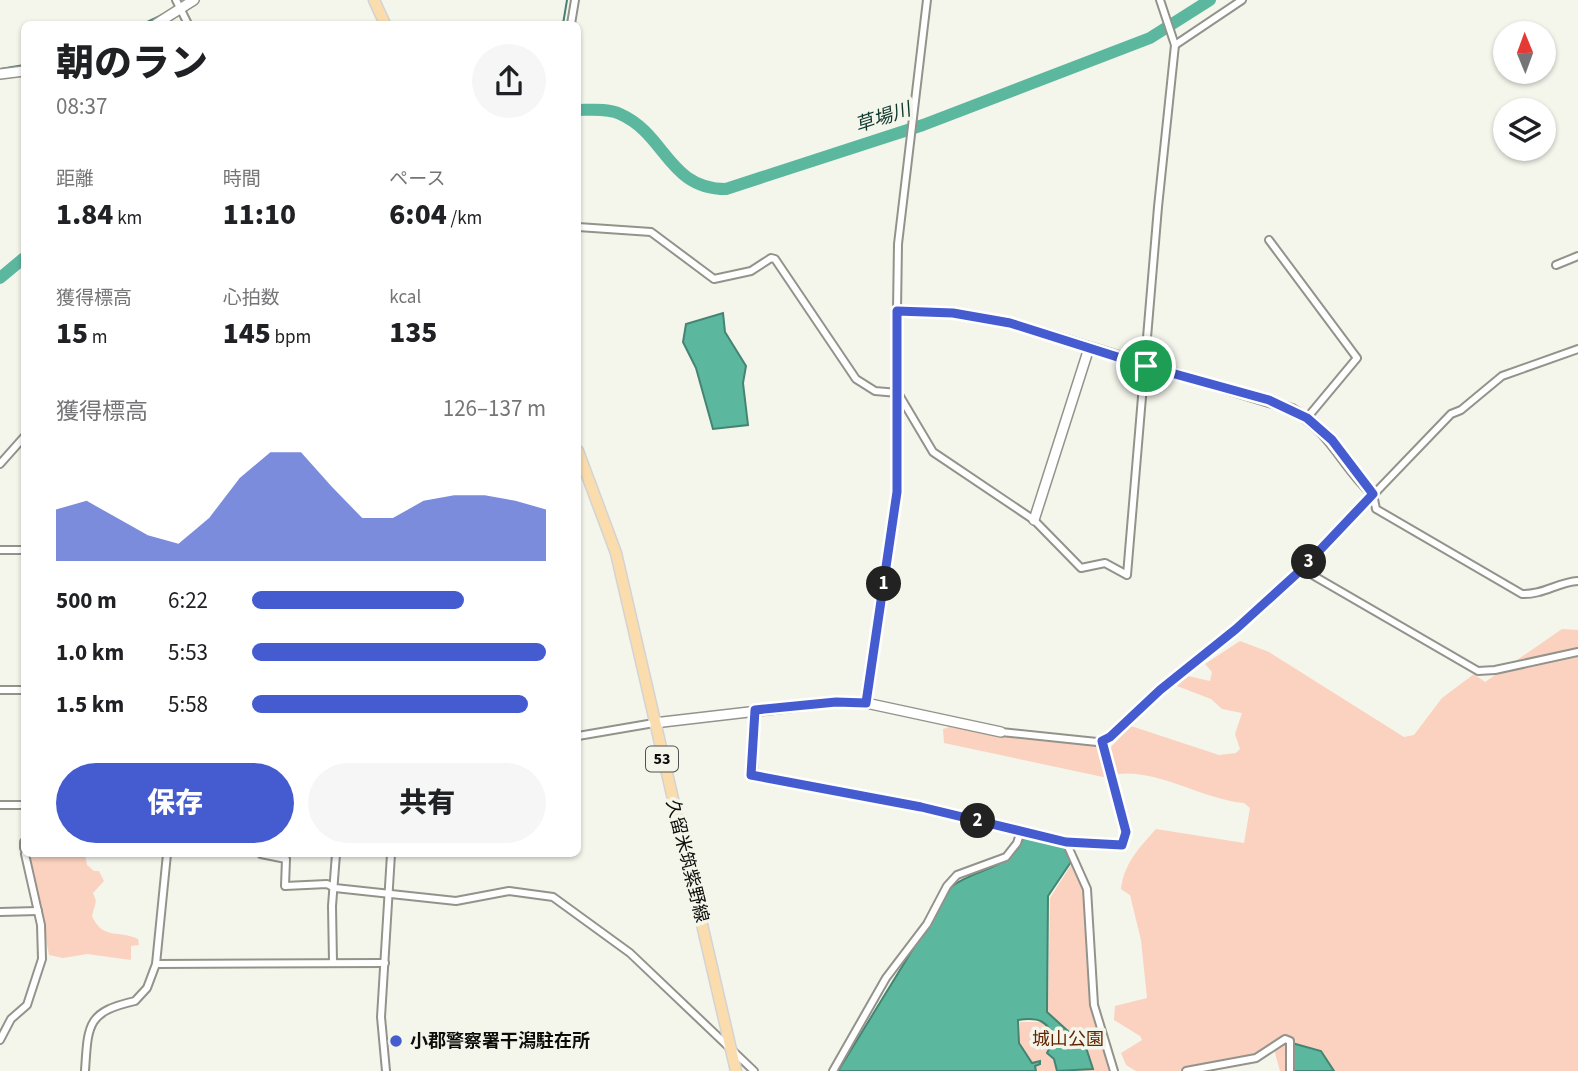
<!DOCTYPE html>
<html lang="ja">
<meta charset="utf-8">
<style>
:root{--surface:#fff;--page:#f6f6f6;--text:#202124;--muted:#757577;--accent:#455cd0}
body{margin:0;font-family:"Source Sans 3","Noto Sans JP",sans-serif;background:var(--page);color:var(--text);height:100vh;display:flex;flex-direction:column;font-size:26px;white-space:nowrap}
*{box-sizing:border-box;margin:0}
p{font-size:23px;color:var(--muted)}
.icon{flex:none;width:38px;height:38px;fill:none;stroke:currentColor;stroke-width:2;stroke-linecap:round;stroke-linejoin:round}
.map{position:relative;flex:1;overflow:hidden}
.sheet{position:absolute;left:21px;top:21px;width:560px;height:836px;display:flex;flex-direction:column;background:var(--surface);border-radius:10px;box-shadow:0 2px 5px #0004}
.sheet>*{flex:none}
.needle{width:46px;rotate:359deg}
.buttons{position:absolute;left:1493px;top:21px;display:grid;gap:14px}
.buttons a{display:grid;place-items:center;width:63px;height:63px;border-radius:50%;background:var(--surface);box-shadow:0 2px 5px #0004;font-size:35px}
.pin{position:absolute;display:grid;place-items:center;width:60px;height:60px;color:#fff;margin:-30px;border:4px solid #fff;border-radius:50%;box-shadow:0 2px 7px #0007}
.km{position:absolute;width:35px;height:35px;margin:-18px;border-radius:50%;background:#222;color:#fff;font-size:19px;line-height:35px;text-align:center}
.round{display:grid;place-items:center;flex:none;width:74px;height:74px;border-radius:37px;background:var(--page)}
.overview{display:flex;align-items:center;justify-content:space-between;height:119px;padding:0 35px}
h1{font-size:38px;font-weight:800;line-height:52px}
.metrics{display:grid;grid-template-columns:repeat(3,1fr);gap:10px;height:119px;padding:7px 35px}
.metrics div{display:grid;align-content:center}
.metrics b{font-size:30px;font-weight:800}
.metrics small{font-size:19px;font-weight:400}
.metrics p{font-size:19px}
.chart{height:196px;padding:14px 35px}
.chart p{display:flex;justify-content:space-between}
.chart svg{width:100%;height:126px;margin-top:7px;fill:var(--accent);opacity:.7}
.action{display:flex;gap:14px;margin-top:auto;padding:14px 35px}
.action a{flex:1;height:80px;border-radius:42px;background:var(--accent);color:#fff;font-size:28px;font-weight:800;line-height:80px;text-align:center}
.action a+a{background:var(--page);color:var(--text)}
ul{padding:0 35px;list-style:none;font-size:23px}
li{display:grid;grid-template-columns:112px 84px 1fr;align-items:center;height:52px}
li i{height:18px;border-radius:9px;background:var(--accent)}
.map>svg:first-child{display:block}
</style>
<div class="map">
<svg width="1578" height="1071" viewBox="0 0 1578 1071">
<rect width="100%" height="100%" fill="#f4f5eb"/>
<g fill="#fad2bf">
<path d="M1562,629L1578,630V1071H1334L1321,1051L1297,1046L1293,1071H1280L1272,1042L1255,1055L1179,1071H1136L1126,1065L1121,1053L1142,1040L1140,1036L1114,1020L1115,1006L1147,998L1141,940L1130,895L1121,889C1124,863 1140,847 1156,829L1244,843L1250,808L1244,803C1198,799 1150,762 1103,777L944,743L943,729L949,727L1110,748L1131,726L1219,755L1236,753L1240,749L1235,734L1242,713L1222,709L1211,699L1177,686L1188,676L1210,681L1212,672L1205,664L1240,641L1269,652L1404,737L1414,735L1442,698L1474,674L1485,682Z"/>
<path d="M29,854H85L87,865L94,871H99L104,881L93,893L96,901L92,916C102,940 120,930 138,939L139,945L131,946V960L87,954L63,958L49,955Z"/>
<path d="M1073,862L1084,885L1093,1008L1111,1071H1037L1020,1043V1022H1040L1048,1012L1050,898Z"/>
</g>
<g fill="#5cb79f" stroke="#448472" stroke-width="2">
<path d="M723,313L725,332L746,366L743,383L748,425L713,429L696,368L683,342L686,324Z"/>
<path d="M1024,835L1063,844L1071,862L1048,896L1047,1012L1069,1032L1082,1035L1093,1069L1057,1071L1054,1059L1047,1053L1053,1041C1050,1020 1037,1017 1018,1020L1019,1043L1032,1063L1040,1061V1064L1035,1066L1036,1071H838L951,887C976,867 1013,871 1024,835Z"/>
<path d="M1292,1043L1321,1051L1334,1071H1293Z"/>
</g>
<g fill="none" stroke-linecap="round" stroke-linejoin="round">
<g stroke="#448472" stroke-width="2">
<path d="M143,24L164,14"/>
<path d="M563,24L567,0"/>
<path d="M0,69L24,65"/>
</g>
<g stroke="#5cb79f" stroke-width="12">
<path d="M578,110C590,110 609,108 620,114C666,134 668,189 726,189L923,125L1150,38L1210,0"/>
<path d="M0,278L24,258"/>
</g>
<g stroke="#93938b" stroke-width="10">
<g id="street">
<path d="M176,0L188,24"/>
<path d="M571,24L575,0"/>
<path d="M1175,45L1242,0"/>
<path d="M578,227L651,232L714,279L751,271L771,258L775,259L856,379L875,391L898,393L933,452L1034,520L1081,568L1105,563L1127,575L1158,207L1175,45L1160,0"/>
<path d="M1269,240L1357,358L1307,418"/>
<path d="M1556,265L1578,256"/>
<path d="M897,311L898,244L927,0"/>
<path d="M0,464L24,437"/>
<path d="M1373,494L1376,509L1522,594C1543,595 1558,582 1578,581"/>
<path d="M0,550H24"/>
<path d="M1302,569L1478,671L1495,670L1578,652"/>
<path d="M0,690H24"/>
<path d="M866,703L897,492L898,393"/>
<path d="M755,710L753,777L921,807L1066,842L1122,845L1126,832L1102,741"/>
<path d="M1001,732L1097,742L1110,737L1160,690L1236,629L1302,569L1451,414L1461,410L1502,376L1578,349"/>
<path d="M578,736L654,723"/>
<path d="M0,805H24"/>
<path d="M24,842V848"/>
<path d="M1066,842L1087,889L1094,1005L1114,1071"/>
<path d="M261,854L286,859L285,886L327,884L335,888L456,901L509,891L553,897L630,953L754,1071"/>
<path d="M0,912L38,911"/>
<path d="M333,962L332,906L336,854"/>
<path d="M156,964L385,963"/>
<path d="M0,1040L11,1019L27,1005L42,959L41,925L25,854"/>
<path d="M85,1071C88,1024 87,1012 135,1001L147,988L156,964L167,854"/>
<path d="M386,1071L381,1017L391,854"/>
<path d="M833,1071L886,978L927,924L947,886L957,875L1006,857L1017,843L1021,831"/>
<path d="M1186,1071L1256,1058L1285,1039L1290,1041V1071"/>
</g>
</g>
<g stroke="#93938b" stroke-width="12">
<g id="secondary">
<path d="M156,24L194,0"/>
<path d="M0,74L24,71"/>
<path d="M898,393L897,311L953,313L1011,323L1292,409C1334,434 1341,465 1373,494"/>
<path d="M1034,520L1089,348"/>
<path d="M654,723L836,702L866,703L1001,732"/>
</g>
</g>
<g stroke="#d3d3d3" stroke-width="13">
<g id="primary">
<path d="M374,0L385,24"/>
<path d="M578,451L616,553L736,1071"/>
</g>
</g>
<use href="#street" stroke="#fff" stroke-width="6"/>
<use href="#secondary" stroke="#fff" stroke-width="9"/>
<use href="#primary" stroke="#fbddad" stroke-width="10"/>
</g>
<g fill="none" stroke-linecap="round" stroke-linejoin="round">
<g stroke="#fff" stroke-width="14">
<path id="route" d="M897,311L953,313L1010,323L1146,366L1269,400L1307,418L1332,440L1373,494L1302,569L1236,629L1160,690L1110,737L1102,741L1126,832L1122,845L1066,842L921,807L751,775L755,710L836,702L866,703L897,492Z"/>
</g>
<use href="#route" stroke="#455cd0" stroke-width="9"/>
</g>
<circle fill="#455cd0" stroke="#f4f5eb" stroke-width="2.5" cx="396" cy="1041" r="7"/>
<g text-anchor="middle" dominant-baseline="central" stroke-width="7" stroke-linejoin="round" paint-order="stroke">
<rect fill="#f4f5eb" stroke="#52534e" stroke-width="2" x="646" y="746.5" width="32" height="25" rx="5"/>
<g font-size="16" font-weight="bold" fill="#0d0d0a">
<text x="662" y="759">53</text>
</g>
<g font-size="18" fill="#0d0d0a" stroke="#f4f5eb">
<text transform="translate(687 861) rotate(76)">久留米筑紫野線</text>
</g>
<g font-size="18" fill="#612400" stroke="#f4f5eb">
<text x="1068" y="1039">城山公園</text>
</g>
<g font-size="18" font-weight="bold" fill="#0d0d0a" stroke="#f4f5eb" text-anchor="start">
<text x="410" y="1041">小郡警察署干潟駐在所</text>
</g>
<g font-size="19" font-style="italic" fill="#0d382e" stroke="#f4f5eb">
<text transform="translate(883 118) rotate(-18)">草場川</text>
</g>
</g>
</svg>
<div class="buttons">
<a><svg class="needle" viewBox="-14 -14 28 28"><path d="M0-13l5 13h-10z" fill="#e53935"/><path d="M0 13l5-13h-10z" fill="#757577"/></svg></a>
<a><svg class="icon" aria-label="layers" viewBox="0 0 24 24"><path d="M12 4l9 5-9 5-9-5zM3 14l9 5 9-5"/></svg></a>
</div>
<div class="pin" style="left:1146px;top:366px;background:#1e9e55"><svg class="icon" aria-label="arrive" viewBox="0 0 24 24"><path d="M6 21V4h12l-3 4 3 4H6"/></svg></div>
<b class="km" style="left:884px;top:584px">1</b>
<b class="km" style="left:978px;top:821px">2</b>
<b class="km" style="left:1309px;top:562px">3</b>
<section class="sheet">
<div class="overview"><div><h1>朝のラン</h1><p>08:37</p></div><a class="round"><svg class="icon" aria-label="share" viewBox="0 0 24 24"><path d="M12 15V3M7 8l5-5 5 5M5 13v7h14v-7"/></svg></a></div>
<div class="metrics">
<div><p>距離</p><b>1.84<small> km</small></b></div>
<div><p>時間</p><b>11:10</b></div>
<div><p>ペース</p><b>6:04<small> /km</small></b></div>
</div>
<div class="metrics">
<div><p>獲得標高</p><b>15<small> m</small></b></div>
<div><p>心拍数</p><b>145<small> bpm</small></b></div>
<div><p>kcal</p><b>135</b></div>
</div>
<div class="chart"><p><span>獲得標高</span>126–137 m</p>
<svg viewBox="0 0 160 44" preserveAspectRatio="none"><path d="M0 44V26L10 23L20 29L30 35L40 38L50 29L60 15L70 6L80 6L90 18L100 29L110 29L120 23L130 21L140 21L150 23L160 26V44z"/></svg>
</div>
<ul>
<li><b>500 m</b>6:22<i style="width:72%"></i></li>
<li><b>1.0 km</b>5:53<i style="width:100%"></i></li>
<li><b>1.5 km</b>5:58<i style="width:94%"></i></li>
</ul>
<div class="action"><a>保存</a><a>共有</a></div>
</section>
</div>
